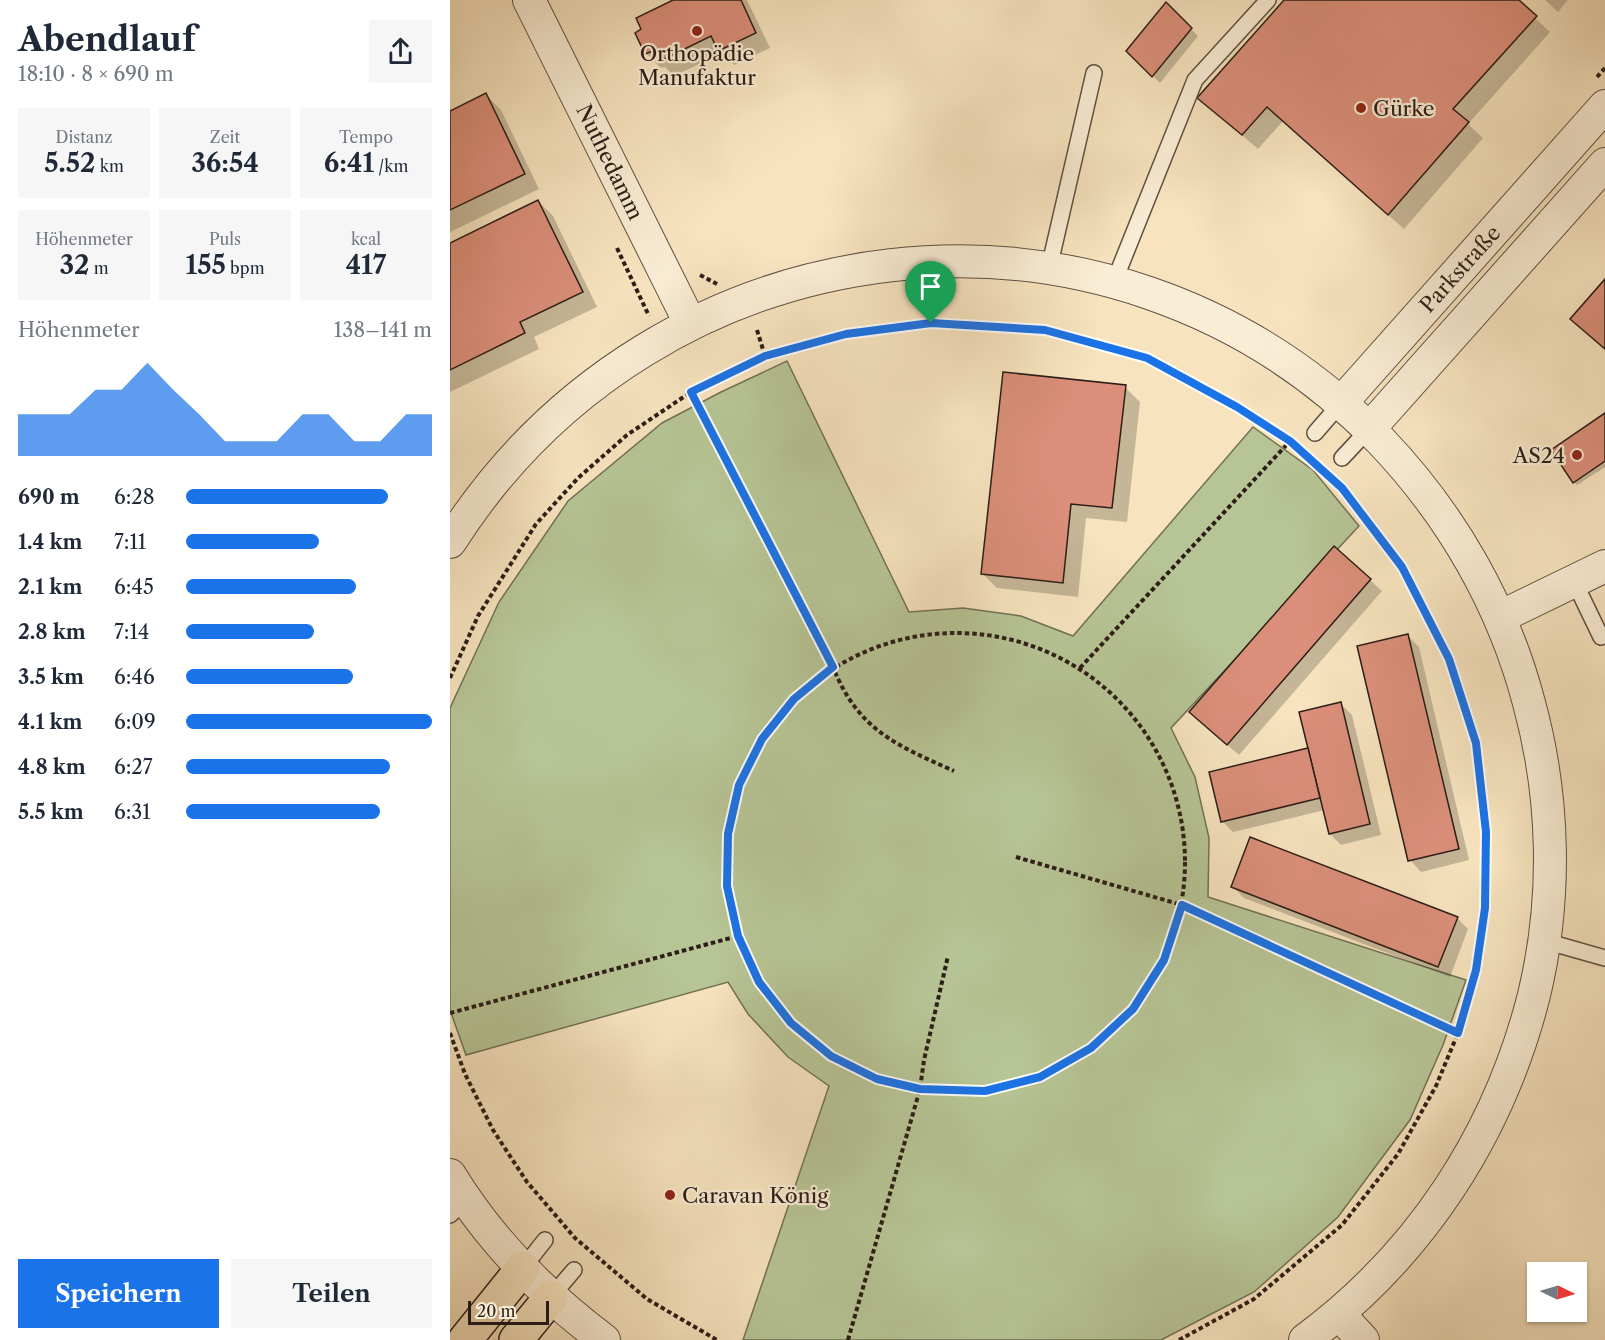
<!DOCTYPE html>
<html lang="de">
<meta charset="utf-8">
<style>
:root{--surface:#fff;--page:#f6f6f7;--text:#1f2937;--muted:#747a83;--accent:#1a73e8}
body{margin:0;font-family:"Libre Caslon Text",serif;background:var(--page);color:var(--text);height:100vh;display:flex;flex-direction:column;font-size:22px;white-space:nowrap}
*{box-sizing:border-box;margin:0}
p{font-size:20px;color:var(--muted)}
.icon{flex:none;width:33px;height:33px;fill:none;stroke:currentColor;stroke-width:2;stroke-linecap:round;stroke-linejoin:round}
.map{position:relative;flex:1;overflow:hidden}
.panel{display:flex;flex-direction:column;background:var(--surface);width:450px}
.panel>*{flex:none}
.needle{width:39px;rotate:95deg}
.controls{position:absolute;left:1077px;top:1262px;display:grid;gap:12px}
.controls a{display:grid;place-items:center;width:60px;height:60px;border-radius:0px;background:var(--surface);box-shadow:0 2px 4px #0004;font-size:30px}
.scale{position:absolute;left:18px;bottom:15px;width:81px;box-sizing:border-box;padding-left:6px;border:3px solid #2c1d17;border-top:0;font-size:16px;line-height:21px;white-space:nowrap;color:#2c1d17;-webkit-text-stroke:4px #faedd5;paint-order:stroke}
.pin{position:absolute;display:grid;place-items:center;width:51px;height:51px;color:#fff;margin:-62px -26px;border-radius:50% 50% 50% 0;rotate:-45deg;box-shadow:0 0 6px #0007}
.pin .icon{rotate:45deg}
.round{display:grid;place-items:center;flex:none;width:63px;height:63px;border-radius:0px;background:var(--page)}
.headline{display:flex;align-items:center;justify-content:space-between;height:102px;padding:0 18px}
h1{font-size:33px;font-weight:800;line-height:45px}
.stats{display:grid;grid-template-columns:repeat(3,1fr);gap:9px;height:102px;padding:6px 18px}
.stats div{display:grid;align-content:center;border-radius:0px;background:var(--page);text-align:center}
.stats b{font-size:26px;font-weight:800}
.stats small{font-size:16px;font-weight:400}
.stats p{font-size:16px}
.chart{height:168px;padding:12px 18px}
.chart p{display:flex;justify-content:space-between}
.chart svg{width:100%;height:108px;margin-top:6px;fill:var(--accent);opacity:.7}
.action{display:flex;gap:12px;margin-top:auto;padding:12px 18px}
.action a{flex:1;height:69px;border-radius:0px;background:var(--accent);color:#fff;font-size:24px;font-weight:800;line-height:69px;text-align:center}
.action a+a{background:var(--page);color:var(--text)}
ul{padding:0 18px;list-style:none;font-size:20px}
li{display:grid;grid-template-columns:96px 72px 1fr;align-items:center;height:45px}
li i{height:15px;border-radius:8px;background:var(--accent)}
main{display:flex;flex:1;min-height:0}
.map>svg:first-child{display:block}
</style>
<main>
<section class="panel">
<div class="headline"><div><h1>Abendlauf</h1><p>18:10 · 8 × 690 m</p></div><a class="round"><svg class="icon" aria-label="share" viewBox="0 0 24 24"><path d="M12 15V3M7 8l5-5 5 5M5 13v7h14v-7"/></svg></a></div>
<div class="stats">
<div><p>Distanz</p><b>5.52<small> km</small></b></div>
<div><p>Zeit</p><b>36:54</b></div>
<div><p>Tempo</p><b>6:41<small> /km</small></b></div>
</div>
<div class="stats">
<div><p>Höhenmeter</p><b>32<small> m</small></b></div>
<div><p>Puls</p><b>155<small> bpm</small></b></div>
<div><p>kcal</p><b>417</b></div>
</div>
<div class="chart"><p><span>Höhenmeter</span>138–141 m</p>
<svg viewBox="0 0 160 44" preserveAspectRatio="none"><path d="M0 44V27L10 27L20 27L30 17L40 17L50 6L60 17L70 27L80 38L90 38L100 38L110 27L120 27L130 38L140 38L150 27L160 27V44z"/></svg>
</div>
<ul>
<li><b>690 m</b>6:28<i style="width:82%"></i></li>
<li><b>1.4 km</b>7:11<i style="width:54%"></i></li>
<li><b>2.1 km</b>6:45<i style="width:69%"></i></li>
<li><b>2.8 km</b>7:14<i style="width:52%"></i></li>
<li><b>3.5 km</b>6:46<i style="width:68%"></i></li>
<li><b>4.1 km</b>6:09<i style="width:100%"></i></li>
<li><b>4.8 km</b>6:27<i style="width:83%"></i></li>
<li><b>5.5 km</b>6:31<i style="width:79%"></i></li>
</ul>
<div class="action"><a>Speichern</a><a>Teilen</a></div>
</section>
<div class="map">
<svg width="1155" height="1340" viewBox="0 0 1155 1340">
<rect width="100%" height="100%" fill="#f7e4bf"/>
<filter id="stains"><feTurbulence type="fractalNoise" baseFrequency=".00333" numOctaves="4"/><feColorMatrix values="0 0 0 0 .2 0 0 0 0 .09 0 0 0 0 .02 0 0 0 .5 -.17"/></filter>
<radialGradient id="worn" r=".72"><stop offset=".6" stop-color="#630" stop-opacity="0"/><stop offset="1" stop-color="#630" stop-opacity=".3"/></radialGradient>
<path fill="#b7c596" stroke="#727156" stroke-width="1.5" d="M337,361L459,612L513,608L571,616L623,636L803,427L863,470L909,526L721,728L745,777L759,838L758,897L1016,980L993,1045L960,1120L888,1217L804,1292L711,1340H293L379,1086L338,1057L298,1014L278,982L16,1055L0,1010V708L49,602L118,501L212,423L271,392Z"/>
<g fill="#0003">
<path d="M227,0H297L320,48L284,65L272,53L224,76L215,67L211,68L196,53Z"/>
<path d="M836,0H1066L1100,32L1018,124L1033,138L954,229L833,121L808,149L749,98Z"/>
<path d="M1095,0H1118L1108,12Z"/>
<path d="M716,4L748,36L710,83L678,51Z"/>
<path d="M36,95L51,110L89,189L0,232V112Z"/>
<path d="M88,201L103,216L147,307L84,337L89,349L0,392V244Z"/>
<path d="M675,387L690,402L677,522L636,518L628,597L547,588L532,573Z"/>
<path d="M1155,415V467L1127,485L1124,482Z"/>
<path d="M885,548L932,591L789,755L752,723Z"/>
<path d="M958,636L969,647L1019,860L971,872L960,860Z"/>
<path d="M890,703L902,715L931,835L891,845L880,834L875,810L783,832L772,821L860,749Z"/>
<path d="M783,887L1007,918L1018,929L1000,977L794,898Z"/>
</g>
<g fill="#db8f7a" stroke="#2c1d17" stroke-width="1.5">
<path d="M223,0H291L306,33L268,51L261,36L208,62L203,51L195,54L185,33L191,29L186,18Z"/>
<path d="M834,0H1069L1087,16L1003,109L1019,122L938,215L817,107L792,135L747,98Z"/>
<path d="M716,2L742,28L702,77L676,51Z"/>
<path d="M36,93L75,174L0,210V111Z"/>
<path d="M88,200L133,292L70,322L75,333L0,370V243Z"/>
<path d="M1155,279V349L1120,319Z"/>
<path d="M553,372L676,385L662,508L621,504L613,583L531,574Z"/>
<path d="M1155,413V461L1123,483L1101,450Z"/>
<path d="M884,546L921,579L777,745L739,712Z"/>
<path d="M958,634L1009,849L958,861L907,646Z"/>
<path d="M891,702L920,824L879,834L849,712Z"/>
<path d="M858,748L870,798L771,822L759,772Z"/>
<path d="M800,837L1008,917L988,967L781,887Z"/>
</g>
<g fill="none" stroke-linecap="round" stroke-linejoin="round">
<g stroke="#5f4f41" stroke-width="18">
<g id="lane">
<path d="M599,268L644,73"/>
<path d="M664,282L745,80L818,0"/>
<path d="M865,433L891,403"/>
<path d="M892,458L919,429"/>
<path d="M1124,581L1151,637L1155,635"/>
<path d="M1095,941L1155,958"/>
<path d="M0,1215L16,1200"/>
<path d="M73,1268L95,1240"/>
<path d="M101,1297L124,1270"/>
</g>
</g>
<g stroke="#5f4f41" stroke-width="34">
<g id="street">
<path d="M79,0L240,323"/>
<path d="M891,403L1155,106"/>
<path d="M919,429L1155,164"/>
<path d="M0,542C206,218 659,162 930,440C1001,514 1053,604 1079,703C1105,798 1107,900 1084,995C1049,1134 970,1255 855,1340"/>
<path d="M1050,617L1155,566"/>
<path d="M0,1175C39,1239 94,1295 154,1340"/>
<path d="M889,1314L913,1340"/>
</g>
</g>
<g stroke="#2c1d17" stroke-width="36">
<g id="highway">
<path d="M15,1340L73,1268"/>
<path d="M66,1340L101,1297"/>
</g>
</g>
<g stroke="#2c1d17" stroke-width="4" stroke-dasharray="4.5 3" stroke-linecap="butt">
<path d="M1147,77L1155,68"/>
<path d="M167,248L199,316"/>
<path d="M250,275L267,284"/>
<path d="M307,330L315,356"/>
<path d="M241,392L383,667C408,730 446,745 504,771"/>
<path d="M853,452L874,471"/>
<circle cx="506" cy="862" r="229"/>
<path d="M630,668L840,441"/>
<path d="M0,678L28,616L86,524L128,478L177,435L241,392L315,356L396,335L481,323L595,330L697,358L787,407L847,447"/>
<path d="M566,857L732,905L1008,1033"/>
<path d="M0,1013L288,936"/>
<path d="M0,1033L15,1074L43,1130L77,1182L125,1238L197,1299L267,1340"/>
<path d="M398,1340L470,1089L474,1060L498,956"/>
<path d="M729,1340L804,1299L892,1225L948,1154L986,1086L1008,1033L1026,970L1035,908L1036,832L1026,743L999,659L952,567L892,488L882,478"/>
</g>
<use href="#lane" stroke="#faedd5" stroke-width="15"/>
<use href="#street" stroke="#faedd5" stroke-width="32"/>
<use href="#highway" stroke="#f7e4bf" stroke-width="33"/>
</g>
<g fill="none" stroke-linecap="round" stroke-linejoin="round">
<g stroke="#fff" stroke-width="12">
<path id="route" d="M481,323L595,330L697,358L787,407L840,441L892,488L952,567L999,659L1026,743L1036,832L1035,908L1026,970L1008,1033L732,905L714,960L683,1009L641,1048L590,1077L535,1091L470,1089L427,1079L381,1056L341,1023L309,982L288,936L277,886L278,834L289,785L312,739L344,699L383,667L241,392L315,356L396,334Z"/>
</g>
<use href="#route" stroke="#1a73e8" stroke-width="8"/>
</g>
<g fill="#8f2418" stroke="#faedd5" stroke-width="2">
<circle cx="247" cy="31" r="6"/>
<circle cx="911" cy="108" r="6"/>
<circle cx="1127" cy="455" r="6"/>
<circle cx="220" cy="1195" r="6"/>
</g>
<g text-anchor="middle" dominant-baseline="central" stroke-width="4.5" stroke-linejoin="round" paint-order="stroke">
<g font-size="21" fill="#2c1d17" stroke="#faedd5" text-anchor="start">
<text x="247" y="53" text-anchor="middle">Orthopädie<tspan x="247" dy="24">Manufaktur</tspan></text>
<text x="923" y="108">Gürke</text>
<text x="1115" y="455" text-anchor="end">AS24</text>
<text x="232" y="1195">Caravan König</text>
</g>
<g font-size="21" fill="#2c1d17" stroke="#faedd5">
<text transform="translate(160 162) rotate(64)">Nuthedamm</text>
<text transform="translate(1010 269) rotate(-48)">Parkstraße</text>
</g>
</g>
<rect width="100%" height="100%" filter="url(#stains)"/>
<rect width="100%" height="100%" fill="url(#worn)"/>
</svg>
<div class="controls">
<a><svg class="needle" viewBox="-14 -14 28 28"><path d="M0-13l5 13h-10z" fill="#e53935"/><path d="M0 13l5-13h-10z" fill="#747a83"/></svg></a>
</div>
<div class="scale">20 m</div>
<div class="pin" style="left:481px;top:323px;background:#1e9e55"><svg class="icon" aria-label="arrive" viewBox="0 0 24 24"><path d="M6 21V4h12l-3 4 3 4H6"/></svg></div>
</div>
</main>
